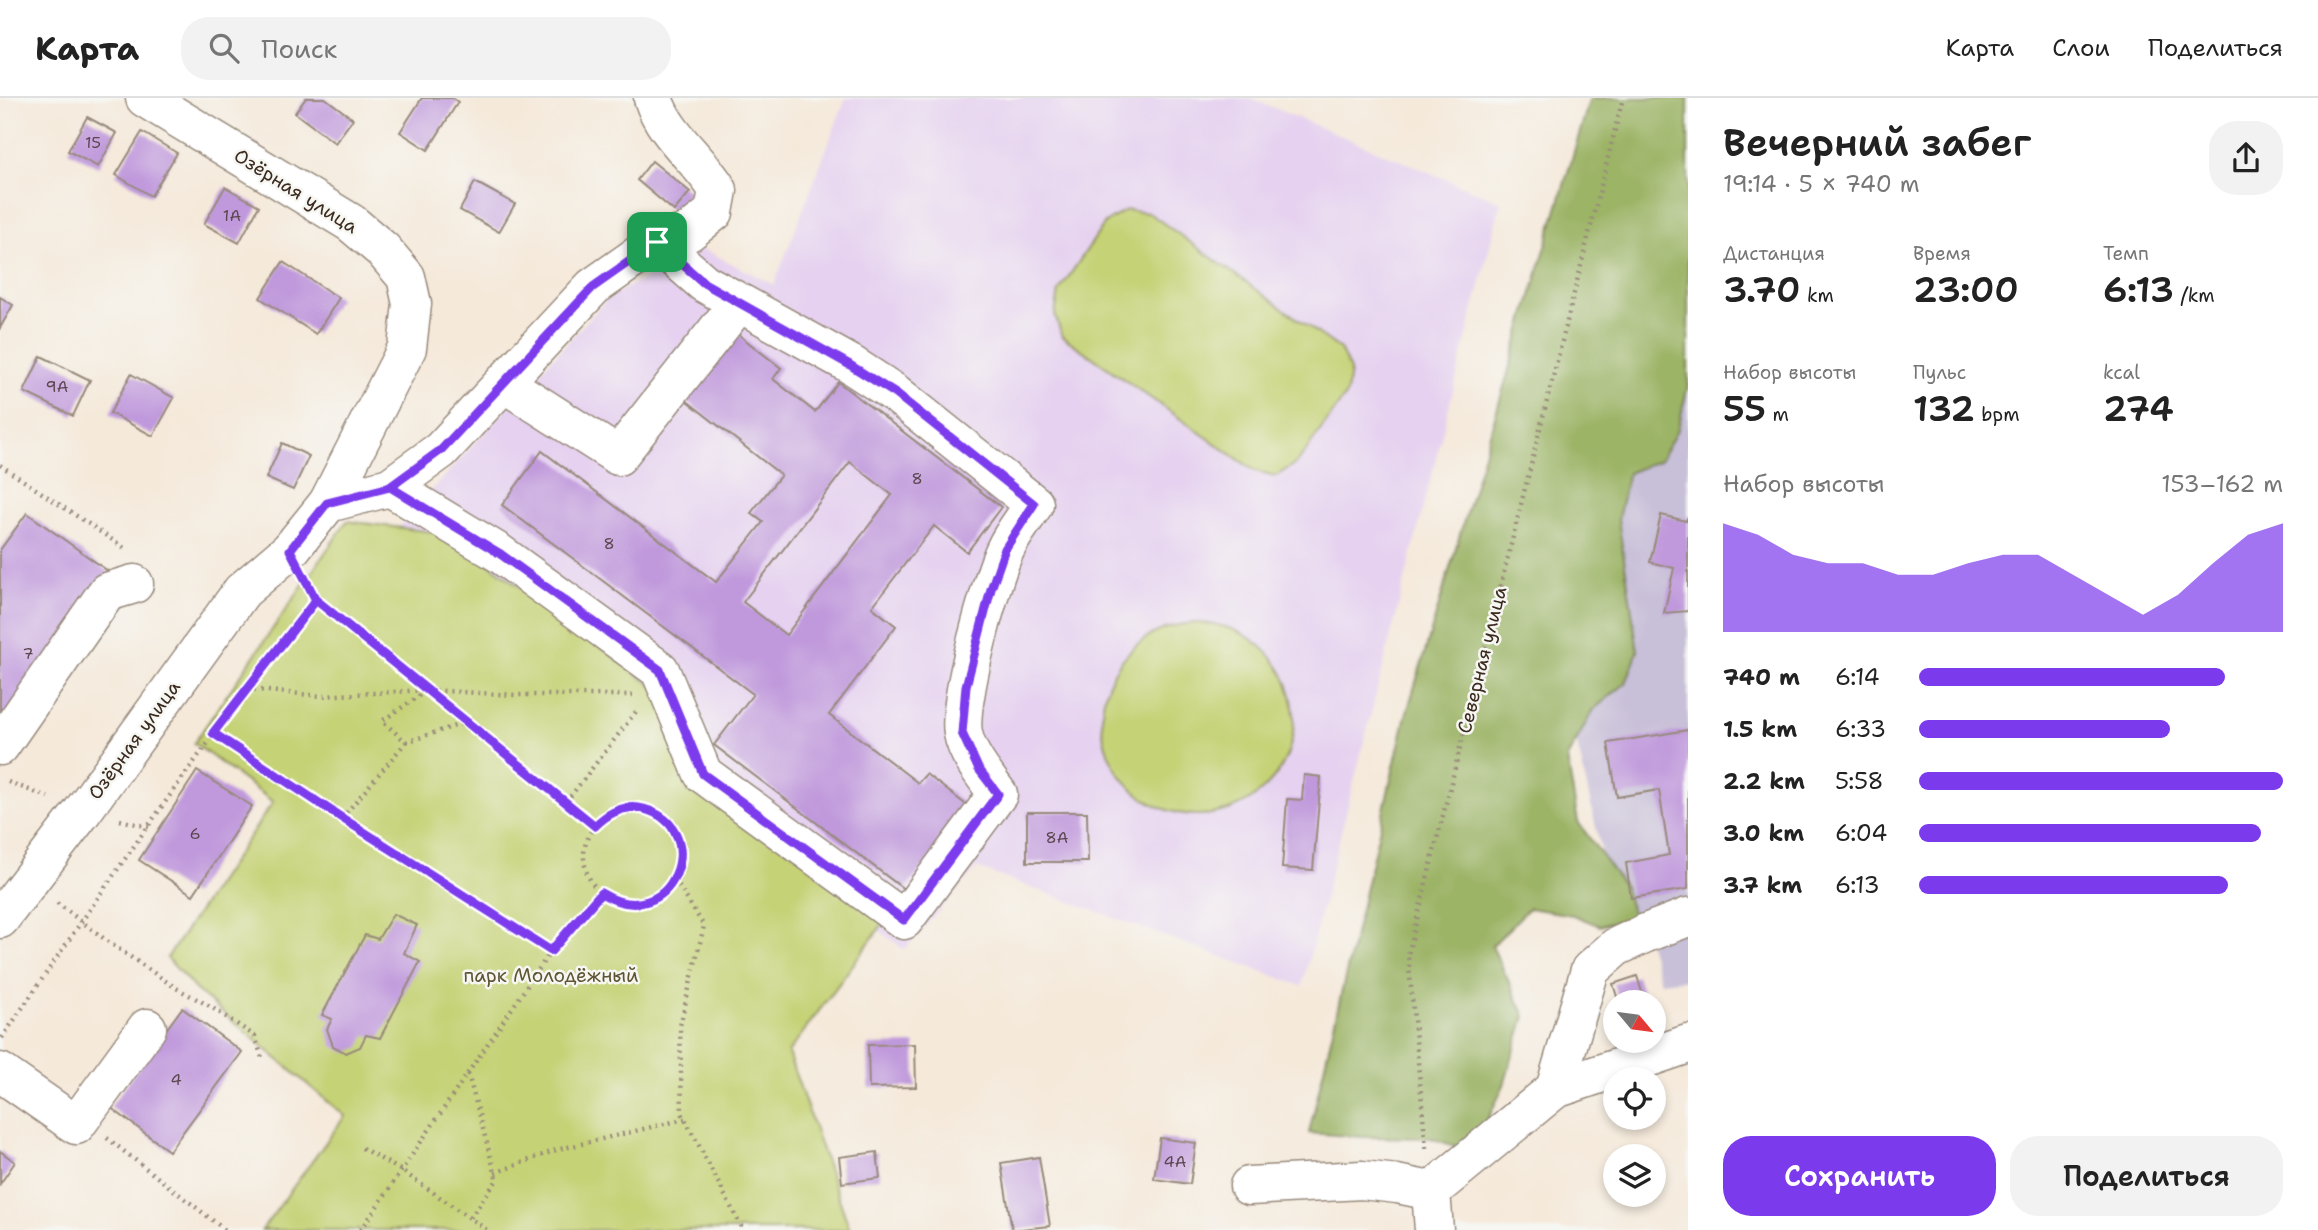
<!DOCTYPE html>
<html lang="ru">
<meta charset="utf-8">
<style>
:root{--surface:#fff;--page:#f2f2f2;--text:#222;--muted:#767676;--line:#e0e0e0;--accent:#7c3aed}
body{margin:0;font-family:"Shantell Sans",sans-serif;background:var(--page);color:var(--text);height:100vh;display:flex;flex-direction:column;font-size:26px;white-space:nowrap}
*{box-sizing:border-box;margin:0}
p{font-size:23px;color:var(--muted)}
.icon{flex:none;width:38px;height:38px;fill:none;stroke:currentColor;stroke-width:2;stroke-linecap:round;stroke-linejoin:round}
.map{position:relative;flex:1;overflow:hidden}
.side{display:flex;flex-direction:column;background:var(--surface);width:630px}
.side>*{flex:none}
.needle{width:46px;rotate:119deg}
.controls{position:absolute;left:1603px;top:892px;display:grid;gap:14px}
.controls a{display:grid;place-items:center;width:63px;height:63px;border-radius:50%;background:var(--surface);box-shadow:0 4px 10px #0003;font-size:35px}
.pin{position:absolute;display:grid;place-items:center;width:60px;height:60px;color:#fff;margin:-30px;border-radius:14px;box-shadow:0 4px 10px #0006}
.round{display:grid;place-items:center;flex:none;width:74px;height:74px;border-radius:28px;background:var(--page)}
.summary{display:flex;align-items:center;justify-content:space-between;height:119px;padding:0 35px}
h1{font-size:38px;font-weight:600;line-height:52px}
.stats{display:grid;grid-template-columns:repeat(3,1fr);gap:10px;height:119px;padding:7px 35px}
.stats div{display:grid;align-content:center}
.stats b{font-size:35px;font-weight:600}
.stats small{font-size:19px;font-weight:400}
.stats p{font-size:19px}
.chart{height:196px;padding:14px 35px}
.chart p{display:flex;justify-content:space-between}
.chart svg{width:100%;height:126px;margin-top:7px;fill:var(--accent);opacity:.7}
.primary-button{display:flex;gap:14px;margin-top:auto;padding:14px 35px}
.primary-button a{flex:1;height:80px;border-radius:28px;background:var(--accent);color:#fff;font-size:28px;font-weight:600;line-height:80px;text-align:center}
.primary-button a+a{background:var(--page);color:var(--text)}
ul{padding:0 35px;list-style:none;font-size:23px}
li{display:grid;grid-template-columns:112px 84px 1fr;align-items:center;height:52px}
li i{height:18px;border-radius:9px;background:var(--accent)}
header{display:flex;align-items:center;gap:42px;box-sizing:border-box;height:98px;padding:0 35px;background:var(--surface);border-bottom:2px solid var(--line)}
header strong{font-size:33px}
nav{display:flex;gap:38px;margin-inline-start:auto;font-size:24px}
.search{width:490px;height:63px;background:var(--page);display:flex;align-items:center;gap:18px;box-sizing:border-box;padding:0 24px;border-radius:28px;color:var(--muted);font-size:26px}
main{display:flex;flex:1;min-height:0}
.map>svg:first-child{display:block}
</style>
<header>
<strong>Карта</strong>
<div class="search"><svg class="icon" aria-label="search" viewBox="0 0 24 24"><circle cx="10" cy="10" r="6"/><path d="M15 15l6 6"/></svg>Поиск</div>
<nav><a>Карта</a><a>Слои</a><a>Поделиться</a></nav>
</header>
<main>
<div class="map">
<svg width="1688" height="1132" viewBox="0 0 1688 1132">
<rect width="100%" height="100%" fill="#f6f6f2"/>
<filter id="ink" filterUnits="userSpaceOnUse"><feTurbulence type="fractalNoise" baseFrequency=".0143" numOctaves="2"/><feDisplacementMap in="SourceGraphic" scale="14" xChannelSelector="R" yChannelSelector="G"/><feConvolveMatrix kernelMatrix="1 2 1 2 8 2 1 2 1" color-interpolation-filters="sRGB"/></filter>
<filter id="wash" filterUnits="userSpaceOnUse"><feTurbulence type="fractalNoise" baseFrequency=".00686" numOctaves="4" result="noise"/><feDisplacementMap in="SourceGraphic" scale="28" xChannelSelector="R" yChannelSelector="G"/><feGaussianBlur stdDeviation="1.57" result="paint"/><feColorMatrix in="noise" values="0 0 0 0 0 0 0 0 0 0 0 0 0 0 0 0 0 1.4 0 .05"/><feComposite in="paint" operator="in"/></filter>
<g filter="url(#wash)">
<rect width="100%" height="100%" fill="#f5e9da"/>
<path fill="#e6d2f0" d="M846,0H1250L1501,104L1302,888L977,770L904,852L639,642L392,441L406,420L609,199L703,151L774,187Z"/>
<path fill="#c8bfd8" d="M1688,117V881L1660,884L1646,835L1614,809L1564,588L1638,553L1617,421Z"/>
<g fill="#c5d274" stroke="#807e49" stroke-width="2">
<path d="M1126,112L1149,115L1340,251L1350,272L1347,295L1298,364L1276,378L1255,373L1062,238L1055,217L1059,193L1105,125Z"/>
<path d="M347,423L449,436L657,591L690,669L885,823L788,955L850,1132H262L345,1018L195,891L167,860L273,704L194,645Z"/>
<circle cx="1198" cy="621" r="96"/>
</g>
<path fill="#9cb466" stroke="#6c6f42" stroke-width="2" d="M1590,0H1688V287L1678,331L1660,362L1628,375L1618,421L1638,553L1626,585L1593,612L1567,660L1578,724L1623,787L1634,819L1600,828L1573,817L1529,810L1492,848L1525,918L1504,987L1473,1054L1431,1040L1364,1039L1309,1035L1405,621Z"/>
<g id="blocks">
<g fill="#c099dc" fill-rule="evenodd">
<path d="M306,0H325L353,21L335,45L295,15Z"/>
<path d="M422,0H452L458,4L428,52L400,34Z"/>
<path d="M87,19L117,35L98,69L68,53Z"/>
<path d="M142,34L177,55L151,98L116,77Z"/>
<path d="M652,63L690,94L674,113L637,82Z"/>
<path d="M475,84L515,106L499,134L460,112Z"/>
<path d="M225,89L259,108L239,145L204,126Z"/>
<path d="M283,164L339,200L316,236L260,200Z"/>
<path d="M0,199L13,207L0,230Z"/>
<path d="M734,233L781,270L773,281L815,314L838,284L1001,409L967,454L934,428L872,509L896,528L829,617L918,685L926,676L969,709L905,792L714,647L753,596L502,407L542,353L716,484L763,424L751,415L781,377L682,299ZM850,364L892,397L786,537L743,504Z"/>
<path d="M41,258L90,282L73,318L24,294Z"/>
<path d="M131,276L174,300L153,338L110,315Z"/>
<path d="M282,345L309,358L293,392L266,380Z"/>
<path d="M27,415L112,476L0,634V452Z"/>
<path d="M1661,417L1686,423L1688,418V513L1664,515L1674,470L1650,464Z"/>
<path d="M1688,632V791L1631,800L1626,765L1669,757L1659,692L1617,699L1608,645Z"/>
<path d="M197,673L252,708L193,797L139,762Z"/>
<path d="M1304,677L1321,679L1313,772L1282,770L1287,701L1302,702Z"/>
<path d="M1027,714H1087L1088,764H1027Z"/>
<path d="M393,816L417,827L404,855L420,864L380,940L366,937L360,949L346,955L333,948L327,931L332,921L322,917L365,837L378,841Z"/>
<path d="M1637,878L1645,904L1619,905L1613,886Z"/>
<path d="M182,910L242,954L169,1053L110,1009Z"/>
<path d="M915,946L916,989L869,990L868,947Z"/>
<path d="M1160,1040L1196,1045L1190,1086L1154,1081Z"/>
<path d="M0,1053L15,1064L0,1086Z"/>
<path d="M877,1054L880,1080L842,1085L839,1059Z"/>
<path d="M1039,1059L1050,1128L1012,1132L1001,1065Z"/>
</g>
</g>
</g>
<g filter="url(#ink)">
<use href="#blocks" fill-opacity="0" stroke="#988a7c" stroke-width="2"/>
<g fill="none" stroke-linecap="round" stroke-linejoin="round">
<g stroke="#988a7c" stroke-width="41">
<g id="minor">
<path d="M145,0L351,125L383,152L406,179L412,206L407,250L328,405"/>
<path d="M504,285L618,358L738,206"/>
<path d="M390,389L499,455L660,572L703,676L904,822L998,696C985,678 967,657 963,635C957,605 991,481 1005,452C1012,436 1025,421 1034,406L896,296L850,266L704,185L657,144"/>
<path d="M0,648L107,494L134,486"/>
<path d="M0,821L82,714L242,493L290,452L328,405L390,389L441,352L593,189L657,144L689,134L714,114L718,92C698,59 665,38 653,0"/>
<path d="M0,974L76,1027L147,930"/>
<path d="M1555,991L1688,946"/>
<path d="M1249,1088L1362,1082L1397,1086L1431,1093"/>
<path d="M1431,1093L1555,991L1590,872L1616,849L1646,835L1688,819"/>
<path d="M1431,1093L1434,1132"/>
</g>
</g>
<g stroke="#988a7c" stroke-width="4.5" stroke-dasharray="2 5" stroke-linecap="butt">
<path d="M0,367L126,451"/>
<path d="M307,484L316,502L595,728"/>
<path d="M247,591L321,598L427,592L515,597H633"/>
<path d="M213,635L342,720L551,853"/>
<path d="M406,644L467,624"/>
<path d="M8,684L48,699"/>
<path d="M566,704L638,611"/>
<circle cx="632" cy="758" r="48"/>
<path d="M342,720L406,644L382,623L426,593"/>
<path d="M120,722L149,729"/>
<path d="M675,782L704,828L680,928L682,1015L743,1132"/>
<path d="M57,805L110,845L176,890L208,907L255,938L263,963"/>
<path d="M2,940C103,791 205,643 316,502"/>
<path d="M468,976L497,1082L470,1120"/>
<path d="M107,1040L225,1132"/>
<path d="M362,1050L402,1073L487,1132"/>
<path d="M1426,1050L1408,857L1623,0"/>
<path d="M495,1075L556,1052L685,1021"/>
<path d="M361,1132L551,853L601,795"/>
</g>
<use href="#minor" stroke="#fff" stroke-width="38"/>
</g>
</g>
<g fill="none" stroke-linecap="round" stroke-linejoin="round" filter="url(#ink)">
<g stroke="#fff" stroke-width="14">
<path id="route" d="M657,144L593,189L441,352L390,389L327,405L290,452L316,502L595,728C608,715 624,706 644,711C714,730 673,839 601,795L551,853L342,720L213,635L316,502L290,452L327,405L390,389L499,455L660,572L703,676L904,822L998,696L978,670L962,635L966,588L991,491L1005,451L1034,406L896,296L850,267L704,185L657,144"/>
</g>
<use href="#route" stroke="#7c3aed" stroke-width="9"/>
</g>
<g text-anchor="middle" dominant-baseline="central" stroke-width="5" stroke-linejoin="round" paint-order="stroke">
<g font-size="16" fill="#5c464e">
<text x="93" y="44">15</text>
<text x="232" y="117">1А</text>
<text x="57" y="288">9А</text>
<text x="917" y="380">8</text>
<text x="609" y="445">8</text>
<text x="28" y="555">7</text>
<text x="195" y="735">6</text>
<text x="1057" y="739">8А</text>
<text x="176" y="981">4</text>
<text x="1175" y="1063">4А</text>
</g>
<g font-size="19" fill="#3b2a1e" stroke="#f6f6f2">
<text transform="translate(296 93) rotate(32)">Озёрная улица</text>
<text transform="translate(1482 562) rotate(-76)">Северная улица</text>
<text transform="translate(134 642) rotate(-54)">Озёрная улица</text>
</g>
<g font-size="19" fill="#5e5434" stroke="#f6f6f2">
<text x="551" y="877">парк Молодёжный</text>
</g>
</g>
</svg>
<div class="controls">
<a><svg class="needle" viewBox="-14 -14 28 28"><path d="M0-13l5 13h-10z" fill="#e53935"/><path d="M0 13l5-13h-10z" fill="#767676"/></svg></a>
<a><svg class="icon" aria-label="locate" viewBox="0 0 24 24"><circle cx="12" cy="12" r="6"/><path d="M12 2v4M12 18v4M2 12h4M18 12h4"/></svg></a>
<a><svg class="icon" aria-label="layers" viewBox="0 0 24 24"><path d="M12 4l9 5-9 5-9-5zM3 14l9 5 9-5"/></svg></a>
</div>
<div class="pin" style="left:657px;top:144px;background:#1e9e55"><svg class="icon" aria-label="arrive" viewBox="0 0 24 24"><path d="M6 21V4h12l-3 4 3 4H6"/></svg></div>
</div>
<section class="side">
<div class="summary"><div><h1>Вечерний забег</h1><p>19:14 · 5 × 740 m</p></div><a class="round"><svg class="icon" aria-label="share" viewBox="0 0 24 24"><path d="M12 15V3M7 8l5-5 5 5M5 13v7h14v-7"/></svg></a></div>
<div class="stats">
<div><p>Дистанция</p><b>3.70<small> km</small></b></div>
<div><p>Время</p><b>23:00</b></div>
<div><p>Темп</p><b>6:13<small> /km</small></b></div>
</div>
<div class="stats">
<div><p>Набор высоты</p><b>55<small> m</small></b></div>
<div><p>Пульс</p><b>132<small> bpm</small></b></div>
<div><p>kcal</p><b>274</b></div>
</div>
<div class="chart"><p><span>Набор высоты</span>153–162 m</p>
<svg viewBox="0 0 160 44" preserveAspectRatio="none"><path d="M0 44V6L10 10L20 17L30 20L40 20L50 24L60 24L70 20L80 17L90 17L100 24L110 31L120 38L130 31L140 20L150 10L160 6V44z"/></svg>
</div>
<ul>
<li><b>740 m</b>6:14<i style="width:84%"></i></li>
<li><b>1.5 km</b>6:33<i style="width:69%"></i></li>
<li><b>2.2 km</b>5:58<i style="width:100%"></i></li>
<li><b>3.0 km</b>6:04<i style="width:94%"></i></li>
<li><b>3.7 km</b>6:13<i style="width:85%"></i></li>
</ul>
<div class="primary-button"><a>Сохранить</a><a>Поделиться</a></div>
</section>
</main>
